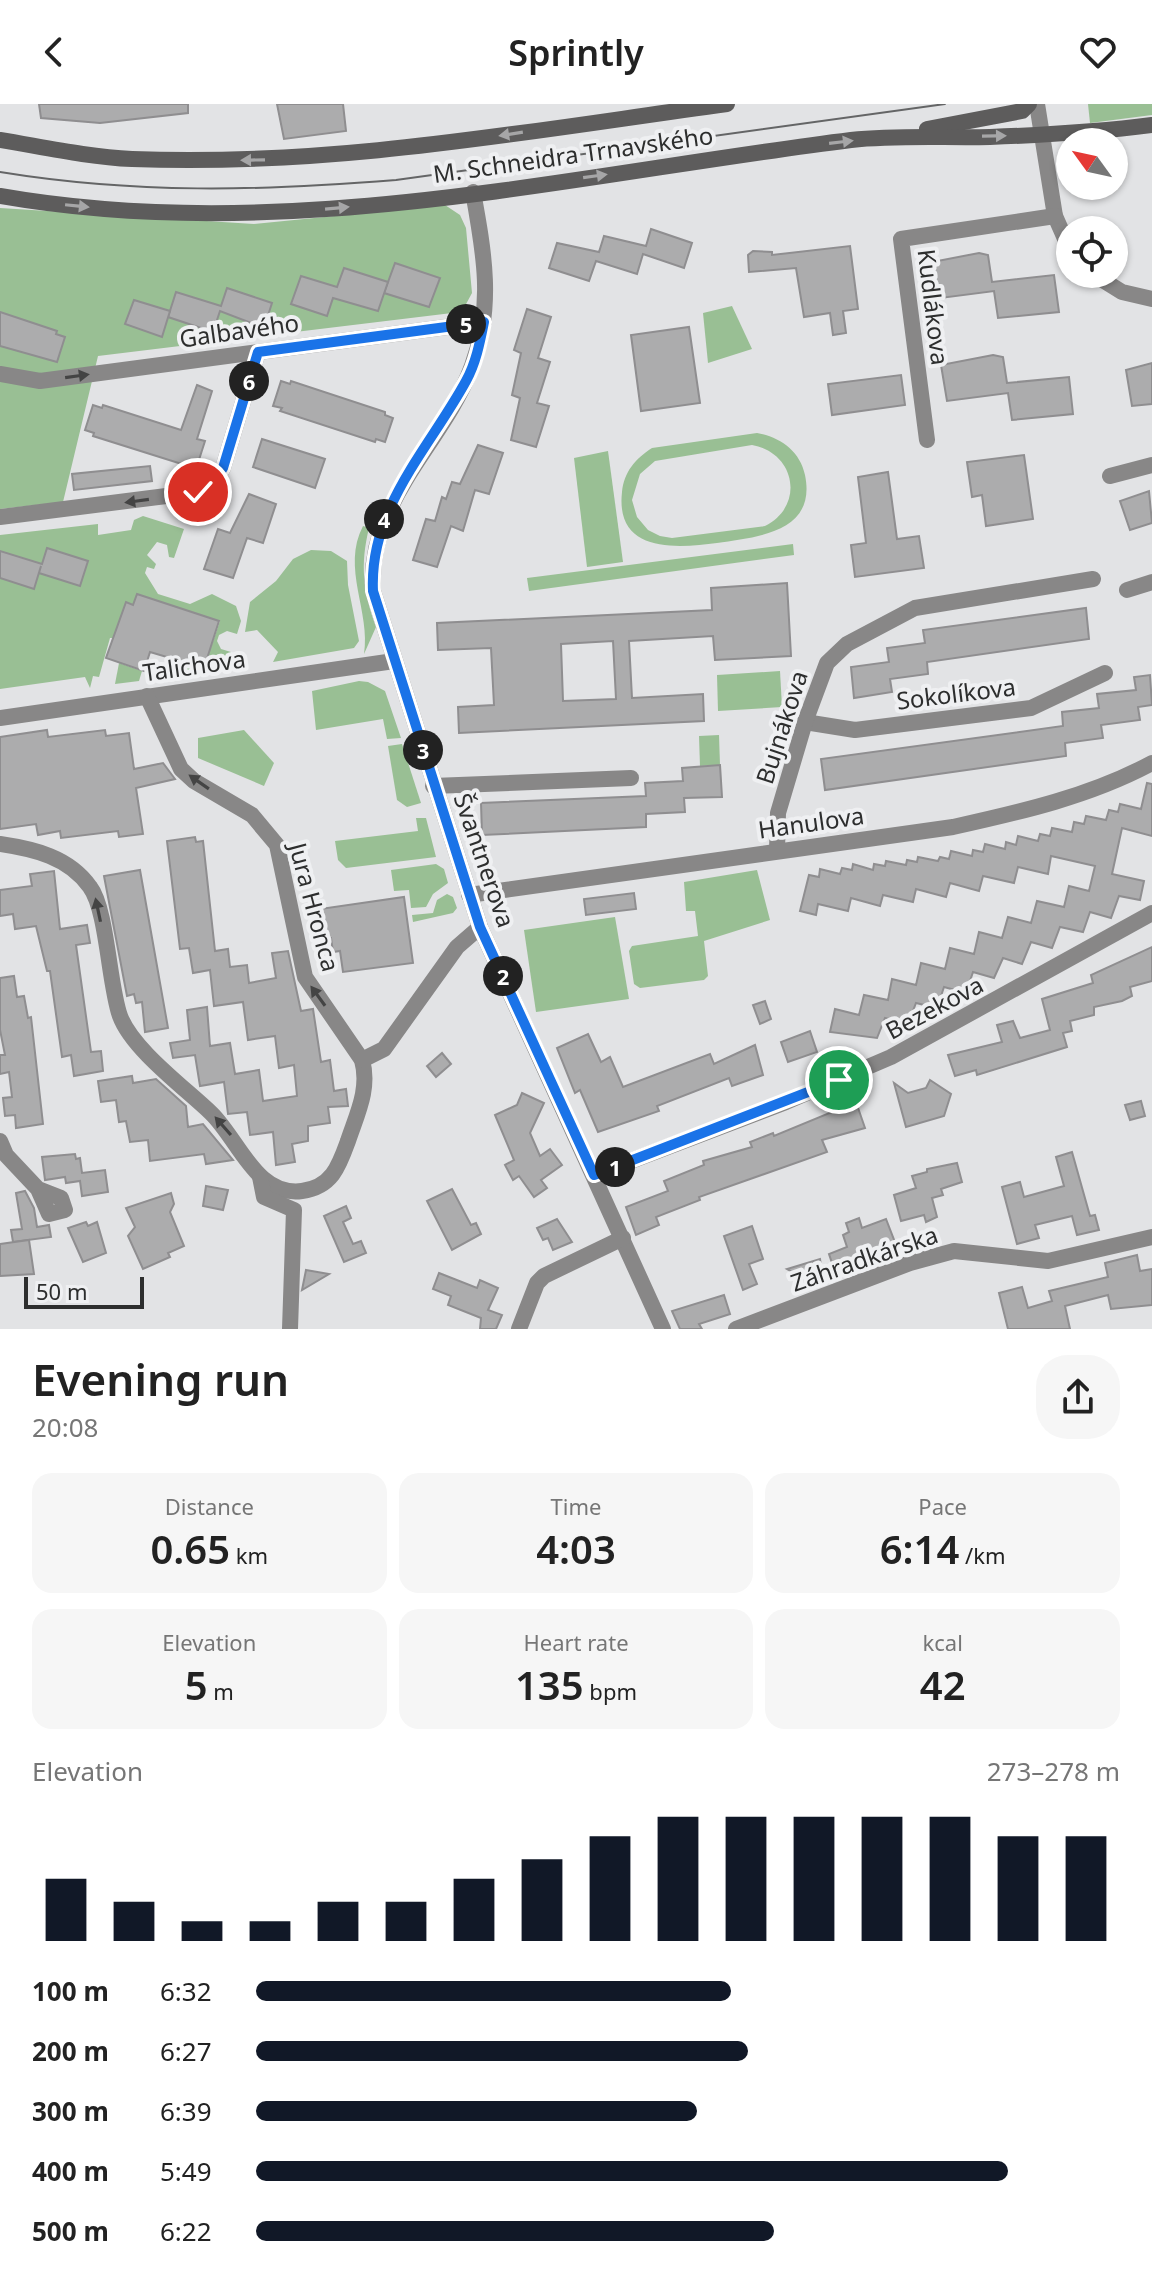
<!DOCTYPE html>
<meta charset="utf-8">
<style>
:root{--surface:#fff;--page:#f6f6f6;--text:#222;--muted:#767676;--accent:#111827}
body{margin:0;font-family:"Noto Sans",sans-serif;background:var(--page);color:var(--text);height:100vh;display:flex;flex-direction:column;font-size:30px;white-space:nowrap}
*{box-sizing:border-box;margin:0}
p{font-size:26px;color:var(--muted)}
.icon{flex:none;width:44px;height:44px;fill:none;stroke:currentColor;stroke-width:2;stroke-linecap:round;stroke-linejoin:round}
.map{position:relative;height:1225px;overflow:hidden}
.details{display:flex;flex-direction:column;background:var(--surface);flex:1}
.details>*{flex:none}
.needle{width:52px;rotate:303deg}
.controls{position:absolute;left:1056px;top:24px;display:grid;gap:16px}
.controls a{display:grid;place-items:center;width:72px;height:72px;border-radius:50%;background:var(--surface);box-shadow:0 2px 6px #0004;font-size:40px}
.scale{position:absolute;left:24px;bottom:20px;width:120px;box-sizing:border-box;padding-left:8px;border:4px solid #2d2e2e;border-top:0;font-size:22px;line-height:28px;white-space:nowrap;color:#2d2e2e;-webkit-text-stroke:6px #eff0f2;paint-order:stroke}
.pin{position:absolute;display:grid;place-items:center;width:68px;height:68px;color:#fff;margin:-34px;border:4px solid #fff;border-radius:50%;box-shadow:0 2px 8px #0007}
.km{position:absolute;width:40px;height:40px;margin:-20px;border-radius:50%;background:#222;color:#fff;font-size:22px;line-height:40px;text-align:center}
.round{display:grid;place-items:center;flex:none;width:84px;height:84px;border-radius:32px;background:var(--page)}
.headline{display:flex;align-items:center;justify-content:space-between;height:136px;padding:0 32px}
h1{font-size:44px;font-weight:600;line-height:60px}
.stats{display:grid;grid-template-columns:repeat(3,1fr);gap:12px;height:136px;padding:8px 32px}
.stats div{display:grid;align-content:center;border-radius:20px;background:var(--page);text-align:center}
.stats b{font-size:40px;font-weight:600}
.stats small{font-size:22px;font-weight:400}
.stats p{font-size:22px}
.chart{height:224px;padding:16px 32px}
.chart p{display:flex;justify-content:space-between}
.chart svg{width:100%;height:144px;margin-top:8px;stroke:var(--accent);stroke-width:6}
ul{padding:0 32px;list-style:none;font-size:26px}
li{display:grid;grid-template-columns:128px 96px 1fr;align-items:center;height:60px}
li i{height:20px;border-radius:10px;background:var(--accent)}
header{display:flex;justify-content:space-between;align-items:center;height:104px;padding:0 32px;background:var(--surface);font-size:36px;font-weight:600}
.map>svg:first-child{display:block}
</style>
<header><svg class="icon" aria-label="back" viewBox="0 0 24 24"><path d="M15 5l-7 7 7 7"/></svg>Sprintly<svg class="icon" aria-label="heart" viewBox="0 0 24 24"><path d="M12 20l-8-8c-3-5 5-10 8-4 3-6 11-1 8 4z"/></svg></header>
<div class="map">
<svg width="1152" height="1225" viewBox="0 0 1152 1225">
<rect width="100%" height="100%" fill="#e2e3e5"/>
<g fill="#99bf94" fill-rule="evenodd">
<path d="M1088,0H1152V11L1090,19Z"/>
<path d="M445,101L460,111L466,124L472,189L465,202L452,209L98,252L63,398L0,405V104L254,120Z"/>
<path d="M732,202L752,245L708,259L703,209Z"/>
<path d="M757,329C780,333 800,347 805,371C817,429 756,433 717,439C678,444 615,450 622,388C624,368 635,355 652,344ZM752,341C796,349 805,402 765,422L672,434L660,432L648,426L637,413L632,396L640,370L655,357Z"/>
<path d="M608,347L623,458L587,463L574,354Z"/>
<path d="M143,412L184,425L174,454L169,453L167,441L157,438L147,451L156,460L154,465L147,463L145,469L158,490L190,500L212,490L236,502L241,517L237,530L227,527L219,531L217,537L221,545L231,548L225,562L162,573L188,561L204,564L220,517L137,490L133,501L127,498L114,534H110L99,573L93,572L90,584L85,573L0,585V431L98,420V431L131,426L134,416Z"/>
<path d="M363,422L369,424C360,461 363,487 376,523L364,550C371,508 341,464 363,422Z"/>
<path d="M793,440L794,451L529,487L527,474Z"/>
<path d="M311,446L331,447L347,457L348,481L359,537L354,544L273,558L278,548L257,526L245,528L250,498L276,477L293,455Z"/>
<path d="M119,559L142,567L139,577L115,580Z"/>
<path d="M780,567L782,603L718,607L717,571Z"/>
<path d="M359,577L368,578L385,587L401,634L387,635L383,615L316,626L312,587Z"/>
<path d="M244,626L274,659L264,682L198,654V634Z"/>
<path d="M719,631L720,661L700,662L699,632Z"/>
<path d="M402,640L421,699L407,703L397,696L388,642Z"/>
<path d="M416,714H426L436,753L346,764L338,756L335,737L418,727Z"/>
<path d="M436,760L444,765L448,779L433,790L426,803L411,804L409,786L394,787L391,766Z"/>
<path d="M757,766L770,816L704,837L708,872L704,876L640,884L634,880L629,847L632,842L698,832L695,807H686L684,778Z"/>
<path d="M447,790L453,793L457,804L453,809L413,818L412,811L433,809L437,796Z"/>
<path d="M615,813L629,895L536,908L524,826Z"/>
</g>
<g fill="#acacad" stroke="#8f8e90" stroke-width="2" fill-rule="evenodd">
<path d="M39,0H188V9L100,19L41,14Z"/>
<path d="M277,0H343L346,27L284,35Z"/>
<path d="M651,125L692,139L684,164L643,150L637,170L596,157L589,177L549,164L557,139L599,148L604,132L646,142Z"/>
<path d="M850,142L858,205L843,207L846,229L833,231L830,209L804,213L796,164L749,168L748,151L753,147L772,148V151Z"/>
<path d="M979,149L988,151L992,178L1054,171L1059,208L998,214L994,187L933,195L927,159Z"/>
<path d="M395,159L440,174L429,203L384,189Z"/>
<path d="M344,164L388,178L378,207L333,194L327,212L291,200L301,172L337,183Z"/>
<path d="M227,184L272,199L264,224L220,207L213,228L168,213L176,188L221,202Z"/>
<path d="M134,196L170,207L162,233L125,220Z"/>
<path d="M527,205L551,213L538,254L550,258L537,299L549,302L536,343L511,336L520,294L512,291L521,249L514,246Z"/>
<path d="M0,208L57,227L56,230L65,233L57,258L0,242Z"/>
<path d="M689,223L700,299L641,307L631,231Z"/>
<path d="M993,251L1003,253L1007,279L1069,273L1073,310L1012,316L1008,289L947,297L941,261Z"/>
<path d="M1152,259V300L1132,302L1126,266Z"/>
<path d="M901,271L905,301L832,311L828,280Z"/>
<path d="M281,277L290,280L291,277L385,308V311L393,314L385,338L376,335L375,338L280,307L282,304L273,302Z"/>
<path d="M197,281L212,287L197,335L205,337L197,362L189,359L188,362L93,332L94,329L85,326L93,301L102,304L103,301L181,326Z"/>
<path d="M262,335L325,355L315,384L253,363Z"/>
<path d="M478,341L503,349L489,390L475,386L463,427L451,422L437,463L413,456L426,415L435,417L442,393L446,395L452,378L460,380Z"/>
<path d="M1024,351L1033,415L986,422L982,391L972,393L967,358Z"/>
<path d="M150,362L152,377L74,386L72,370Z"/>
<path d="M888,368L897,435L919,432L924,464L855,473L851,441L866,439L858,373Z"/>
<path d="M1149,387L1152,419L1130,426L1120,397Z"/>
<path d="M249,390L276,400L263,439L247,434L233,474L204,465L218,425L230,429Z"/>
<path d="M47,444L88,457L80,482L39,469L41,462L34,485L0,474V447L42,460Z"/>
<path d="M787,479L791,552L715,556L713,532L629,537L632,594L703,590L704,617L459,629L458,603L494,601L491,544L438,546L437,519L712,506L711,484ZM613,537L616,595L563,597L561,540Z"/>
<path d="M137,490L219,517L204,564L150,548L144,567L106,554L126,498L133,501Z"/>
<path d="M1086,504L1089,535L927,558L928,570L890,575L892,588L854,594L851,563L889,558L887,544L925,539L923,526Z"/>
<path d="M1150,571L1152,601L1138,603L1140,616L1101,621L1103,634L1065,639L1066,652L825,686L821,655L1063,622L1062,608L1099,604L1097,590L1136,586L1134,573Z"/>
<path d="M47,626L48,633L105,626L106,632L129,629L134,665L163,659L175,675L136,684L143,730L119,733L118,727L61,734L60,727L38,731L36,720L0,725V633Z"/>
<path d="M720,661L722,693L684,694L685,708L646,710V723L482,731L481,699L646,692L645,679L683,677L682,664Z"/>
<path d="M1147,679L1152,680V732L1122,724L1112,770L1144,777L1140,796L1119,792L1111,814L1090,808L1083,828L1060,823L1052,844L1031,838L1022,860L1003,854L994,874L973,868L966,889L944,883L937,904L916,899L908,920L885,914L877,934L830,928L835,905L859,911L864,891L888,896L892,875L916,881L921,859L945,865L950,844L974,850L979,828L1002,834L1008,813L1031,819L1037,797L1064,803L1069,782L1089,787L1095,762L1051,752L1048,770L1018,763L1014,779L983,772L979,787L950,779L946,793L916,785L913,798L883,791L880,802L851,794L848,807L818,800L816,811L800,807L809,771L819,773L820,765L840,770L842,764L852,766L853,760L873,766L874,760L885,762L886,757L906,761L907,756L917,758L918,753L938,757L940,753L949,755L951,747L972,752L973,746L983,748L985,740L1005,745L1006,738L1016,741L1018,732L1038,737L1040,730L1050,732L1052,724L1072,728L1074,718L1084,720L1086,712L1106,716L1109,706L1118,708L1120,700L1141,705Z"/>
<path d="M195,733L196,738L203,737L215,847L228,845L230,863L247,861L249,879L276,874L272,849L288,847L301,907L313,905L321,958L330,956L334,987L346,985L348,1002L328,1003L330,1019L308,1022V1037L292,1040L295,1058L276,1061L273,1028L250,1031L247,1008L228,1010L224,978L200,982L195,951L173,954L170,939L190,936L187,906L207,903L210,942L230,939L235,970L259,966L263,997L297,992L294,961L279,964L275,932L248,936L243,898L214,902L210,866L193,869L189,844L180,845L167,737Z"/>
<path d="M140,766L168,924L145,928L142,898L136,899L134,890L127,892L104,772Z"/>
<path d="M54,767L60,825L87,821L90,839L76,841L91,948L101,947L103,967L74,972L71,951L62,953L50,867H47L36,822L15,825L13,810L0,812V786L32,782L30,770Z"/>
<path d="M634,789L636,805L586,811L584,795Z"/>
<path d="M404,793L413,859L343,868L340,847L333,848L331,834H324L320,805Z"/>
<path d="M1152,843V877L1130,883L1132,892L1122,897L1094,903V911L1070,917L1072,927L1063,929L1067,943L977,971L976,966L955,972L948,951L1002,938L997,921L1013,917L1020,934L1050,926L1042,895L1093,879L1091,871Z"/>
<path d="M14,872L17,893L24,892L28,914L31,913L43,1020L16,1024L15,1011L5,1012L3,994L12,993L9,968L0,970V951H5L0,926V874Z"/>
<path d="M765,897L771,915L760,920L753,901Z"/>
<path d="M810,927L817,948L788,958L781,938Z"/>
<path d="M588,930L601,958L610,953L623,983L710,950L714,960L755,941L763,971L732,982L729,974L657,1002L659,1007L598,1028L580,986L575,989L557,944Z"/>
<path d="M442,949L451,960L436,973L427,962Z"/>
<path d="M132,972L133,979L156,975L186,1002L188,1023L203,1020L233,1056L206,1060L204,1050L150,1057L148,1036L130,1038L126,1017L119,1018L116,996L101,998L98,977Z"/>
<path d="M930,976L951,990L944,1012L906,1023L894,979L908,989L926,984Z"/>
<path d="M522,989L544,999L530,1029L540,1052L550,1045L562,1061L541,1076L547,1084L534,1093L519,1072L513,1076L505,1061L514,1056L495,1011L517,1001Z"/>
<path d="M1141,997L1145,1012L1130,1016L1125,1001Z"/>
<path d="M856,998L865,1024L822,1036L827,1048L699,1093L700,1096L656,1113L659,1121L636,1131L626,1103L668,1087L664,1077L704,1061L703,1057L752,1043L750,1038L773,1029L774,1032Z"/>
<path d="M1072,1048L1090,1112L1095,1111L1099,1126L1077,1131L1072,1112L1035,1121L1039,1134L1017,1140L1002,1083L1020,1078L1024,1093L1064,1082L1056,1053Z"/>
<path d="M75,1050L76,1055L80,1054L82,1069L105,1066L108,1088L82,1092L80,1077L66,1079L65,1073L45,1076L42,1053Z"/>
<path d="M957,1059L962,1078L941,1085L943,1091L932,1094L937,1113L926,1118L924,1111L901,1117L894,1091L916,1084L912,1072L927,1068V1065Z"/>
<path d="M206,1082L228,1086L223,1106L203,1102Z"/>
<path d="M452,1085L471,1121L476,1119L481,1130L452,1146L427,1097Z"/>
<path d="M25,1087L34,1104L37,1123L49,1121L51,1133L13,1138L11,1126L22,1125L16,1089Z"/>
<path d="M171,1089L174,1100L170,1108L184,1142L168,1149L170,1153L143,1165L128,1132L135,1123L126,1104Z"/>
<path d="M346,1102L351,1114L343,1118L353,1140L361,1137L366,1149L344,1158L324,1112Z"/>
<path d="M859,1114L862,1124L886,1115L896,1141L833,1162L829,1150L847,1143L843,1131L849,1128L846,1119Z"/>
<path d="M557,1115L572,1138L553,1146L548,1134L543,1136L537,1124Z"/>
<path d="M86,1118L88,1122L97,1118L106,1149L83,1158L68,1124Z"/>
<path d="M752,1122L763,1155L749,1160L757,1180L743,1186L724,1132Z"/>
<path d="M29,1136L34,1170L0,1172V1140Z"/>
<path d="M1137,1151L1140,1167L1152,1165V1201L1111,1205L1108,1191L1065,1202L1070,1225H1008L999,1189L1022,1183L1028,1204L1052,1197L1049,1187L1108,1173L1105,1159Z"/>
<path d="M820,1155L823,1176L803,1183L799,1172L787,1165Z"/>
<path d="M306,1166L329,1170L302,1186Z"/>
<path d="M439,1169L477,1184L480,1176L498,1184L488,1206L502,1211L496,1225H480L481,1214L448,1201L451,1192L433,1185Z"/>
<path d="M724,1191L730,1210L699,1220L702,1225H680L672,1207Z"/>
</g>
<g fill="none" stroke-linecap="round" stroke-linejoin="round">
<g stroke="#888787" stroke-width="16">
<path d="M1037,0L1055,112L1070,146"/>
<path d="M473,88C484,148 494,203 472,262C443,341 367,395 373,487L480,823L663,1225"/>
<path d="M1093,170L1122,188L1152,195"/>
<path d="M0,270L40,277L484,218"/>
<path d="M927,336L901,135L1055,112"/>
<path d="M1110,372L1152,361"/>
<path d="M0,413L198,388L214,379L223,364L258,248"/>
<path d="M1127,486L1152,478"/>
<path d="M0,614L394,557"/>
<path d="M805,618L855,626L1031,604L1105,569"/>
<path d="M433,682L631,674"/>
<path d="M0,740C34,745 69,753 90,783C107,805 109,882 120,912C132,945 185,984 211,1009C239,1036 256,1093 302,1087C332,1083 339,1062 348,1037C357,1010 370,985 362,956L305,873L277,741L252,711L194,677L181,665L147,592"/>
<path d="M777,747L778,709L805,618L827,559L847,540L915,504L1093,475"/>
<path d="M469,791L953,723C1021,708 1091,692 1152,659"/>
<path d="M362,956L384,945L457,843L480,823"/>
<path d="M0,1037L6,1051L38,1085L49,1110L65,1106L61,1094L38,1085"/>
<path d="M594,1071L786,998L891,953L1152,809"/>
<path d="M260,1073L264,1093L294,1106L290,1225"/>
<path d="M519,1225L537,1179L544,1172L623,1134"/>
<path d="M736,1225L910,1159L954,1147L1048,1157L1152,1133"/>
</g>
<g stroke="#5d5c5c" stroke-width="16">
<path d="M927,25L1022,7L1029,0"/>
<path d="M0,36C43,43 88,53 132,55C333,63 528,27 727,0"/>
<path d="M0,92C284,142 570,71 851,36C898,31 943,34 990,33C1044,31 1098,28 1152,21"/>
</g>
<path stroke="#646566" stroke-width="2" d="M0,68C135,90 260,87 396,76L945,0"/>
</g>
<defs><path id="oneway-solid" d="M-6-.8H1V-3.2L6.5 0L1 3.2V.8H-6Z" transform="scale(2)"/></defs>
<g fill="#a6a6a7">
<use href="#oneway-solid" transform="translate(511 30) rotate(171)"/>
<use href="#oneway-solid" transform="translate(994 32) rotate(-1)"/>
<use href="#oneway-solid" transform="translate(841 38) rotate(-7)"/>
<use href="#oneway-solid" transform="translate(253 56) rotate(179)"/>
<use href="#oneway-solid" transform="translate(595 72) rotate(-8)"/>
<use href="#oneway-solid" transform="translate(77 102) rotate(6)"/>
<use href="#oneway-solid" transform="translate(337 104) rotate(-5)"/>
</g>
<g fill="#444">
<use href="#oneway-solid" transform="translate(77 272) rotate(-8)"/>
<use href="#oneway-solid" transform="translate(137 397) rotate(172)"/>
<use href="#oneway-solid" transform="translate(199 678) rotate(-145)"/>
<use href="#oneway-solid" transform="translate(98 806) rotate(-102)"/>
<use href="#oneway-solid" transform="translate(318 892) rotate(-126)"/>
<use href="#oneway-solid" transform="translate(223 1022) rotate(-131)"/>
</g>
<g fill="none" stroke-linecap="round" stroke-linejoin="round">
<g stroke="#fff" stroke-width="16">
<path id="route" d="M198,388L214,379L223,364L258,248L484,218C480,238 476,259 466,277C429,345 369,404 373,487L480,823L594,1071L839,976"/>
</g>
<use href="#route" stroke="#1a73e8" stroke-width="10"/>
</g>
<g text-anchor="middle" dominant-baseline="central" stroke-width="8" stroke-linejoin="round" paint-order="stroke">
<g font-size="24" fill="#2d2e2e" stroke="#eff0f2">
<text transform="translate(573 50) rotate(-8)">M. Schneidra Trnavského</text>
<text transform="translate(934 203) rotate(83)">Kudlákova</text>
<text transform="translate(239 226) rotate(-8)">Galbavého</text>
<text transform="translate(194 561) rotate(-8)">Talichova</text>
<text transform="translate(956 589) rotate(-7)">Sokolíkova</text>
<text transform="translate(781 623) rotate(-72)">Bujnákova</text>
<text transform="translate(811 718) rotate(-8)">Hanulova</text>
<text transform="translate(485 756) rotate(71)">Švantnerova</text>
<text transform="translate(315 803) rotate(75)">Jura Hronca</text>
<text transform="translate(934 903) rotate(-28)">Bezekova</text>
<text transform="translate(864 1154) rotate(-19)">Záhradkárska</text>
</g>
</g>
</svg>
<div class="controls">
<a><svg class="needle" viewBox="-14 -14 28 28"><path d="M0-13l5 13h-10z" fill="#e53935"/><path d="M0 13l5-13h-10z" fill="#767676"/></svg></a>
<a><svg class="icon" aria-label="locate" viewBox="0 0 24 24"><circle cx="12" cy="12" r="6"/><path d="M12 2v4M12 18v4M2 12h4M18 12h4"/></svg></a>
</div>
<div class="scale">50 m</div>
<div class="pin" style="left:839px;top:976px;background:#1e9e55"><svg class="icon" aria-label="arrive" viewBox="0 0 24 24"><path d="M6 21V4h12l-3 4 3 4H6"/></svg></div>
<div class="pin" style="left:198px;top:388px;background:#d93025"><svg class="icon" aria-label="check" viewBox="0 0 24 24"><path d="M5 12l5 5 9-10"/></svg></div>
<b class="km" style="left:615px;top:1063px">1</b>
<b class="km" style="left:503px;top:872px">2</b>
<b class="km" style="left:423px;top:646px">3</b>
<b class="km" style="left:384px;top:415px">4</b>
<b class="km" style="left:466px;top:220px">5</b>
<b class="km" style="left:249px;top:277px">6</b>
</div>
<section class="details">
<div class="headline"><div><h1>Evening run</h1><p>20:08</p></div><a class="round"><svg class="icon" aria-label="share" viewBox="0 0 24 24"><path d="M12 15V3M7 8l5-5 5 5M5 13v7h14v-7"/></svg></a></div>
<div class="stats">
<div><p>Distance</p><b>0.65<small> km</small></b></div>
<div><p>Time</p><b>4:03</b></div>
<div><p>Pace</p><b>6:14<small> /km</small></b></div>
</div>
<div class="stats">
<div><p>Elevation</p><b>5<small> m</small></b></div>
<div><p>Heart rate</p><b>135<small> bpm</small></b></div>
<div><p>kcal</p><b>42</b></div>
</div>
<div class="chart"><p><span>Elevation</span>273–278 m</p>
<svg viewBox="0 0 160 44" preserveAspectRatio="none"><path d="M5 44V25M15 44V32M25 44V38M35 44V38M45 44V32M55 44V32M65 44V25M75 44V19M85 44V12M95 44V6M105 44V6M115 44V6M125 44V6M135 44V6M145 44V12M155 44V12"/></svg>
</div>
<ul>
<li><b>100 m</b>6:32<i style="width:55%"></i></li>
<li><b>200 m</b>6:27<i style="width:57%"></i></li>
<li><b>300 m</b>6:39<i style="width:51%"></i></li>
<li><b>400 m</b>5:49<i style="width:87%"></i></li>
<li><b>500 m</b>6:22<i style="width:60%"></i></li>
</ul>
</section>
